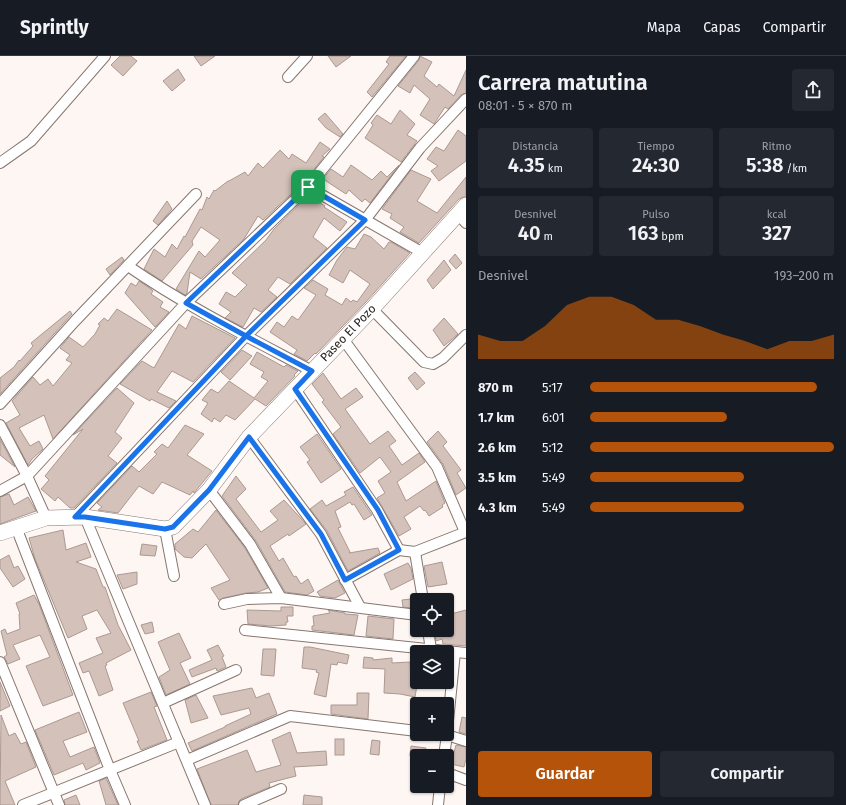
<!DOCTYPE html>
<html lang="es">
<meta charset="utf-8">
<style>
:root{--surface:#171b24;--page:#242831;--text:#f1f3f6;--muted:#9ea1a6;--line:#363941;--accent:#b45309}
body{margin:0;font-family:"Fira Sans",sans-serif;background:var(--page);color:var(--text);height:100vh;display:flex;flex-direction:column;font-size:15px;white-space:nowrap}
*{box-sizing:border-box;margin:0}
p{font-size:13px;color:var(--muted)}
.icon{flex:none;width:22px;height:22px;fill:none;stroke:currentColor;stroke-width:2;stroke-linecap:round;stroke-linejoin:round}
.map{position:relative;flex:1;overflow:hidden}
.drawer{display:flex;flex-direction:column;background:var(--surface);width:380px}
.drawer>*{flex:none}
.buttons{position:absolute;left:410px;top:537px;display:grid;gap:8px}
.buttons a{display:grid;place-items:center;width:44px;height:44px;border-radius:4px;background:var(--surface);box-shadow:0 1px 3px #0004;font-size:20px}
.pin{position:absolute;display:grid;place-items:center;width:34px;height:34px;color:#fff;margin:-17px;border-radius:8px;box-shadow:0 2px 6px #0006}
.round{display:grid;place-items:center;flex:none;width:42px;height:42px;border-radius:4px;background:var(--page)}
.head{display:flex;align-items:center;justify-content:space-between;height:68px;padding:0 12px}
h1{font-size:22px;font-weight:600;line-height:30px}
.metrics{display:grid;grid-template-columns:repeat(3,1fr);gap:6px;height:68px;padding:4px 12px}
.metrics div{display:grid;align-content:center;border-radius:4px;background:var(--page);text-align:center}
.metrics b{font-size:20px;font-weight:600}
.metrics small{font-size:11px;font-weight:400}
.metrics p{font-size:11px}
.chart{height:112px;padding:8px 12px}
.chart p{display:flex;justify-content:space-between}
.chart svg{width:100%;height:72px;margin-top:4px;fill:var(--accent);opacity:.7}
.action{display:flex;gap:8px;margin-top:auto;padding:8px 12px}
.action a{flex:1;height:46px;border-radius:4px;background:var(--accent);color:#fff;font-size:16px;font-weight:600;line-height:46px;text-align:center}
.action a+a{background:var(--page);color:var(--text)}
ul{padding:0 12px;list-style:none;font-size:13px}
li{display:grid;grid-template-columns:64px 48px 1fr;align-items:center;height:30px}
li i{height:10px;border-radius:5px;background:var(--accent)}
header{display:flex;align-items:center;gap:24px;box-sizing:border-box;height:56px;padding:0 20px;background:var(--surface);border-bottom:1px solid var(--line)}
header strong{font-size:19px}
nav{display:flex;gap:22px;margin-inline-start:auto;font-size:14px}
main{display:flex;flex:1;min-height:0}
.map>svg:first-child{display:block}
</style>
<header>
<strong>Sprintly</strong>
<nav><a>Mapa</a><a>Capas</a><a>Compartir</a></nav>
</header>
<main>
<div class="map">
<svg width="466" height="749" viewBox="0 0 466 749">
<rect width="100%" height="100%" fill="#fef6f2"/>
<g fill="#d4c1b9" stroke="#ab9992">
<path d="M120,0H131L137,5L123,20L111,9Z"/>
<path d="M194,0H215L201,10Z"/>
<path d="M328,0H351L336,11Z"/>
<path d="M390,0H406L372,41L367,36L389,8L386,6Z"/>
<path d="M420,0L432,6L424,20L437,31L439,28L454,40L466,14V37L461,39L448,53L445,51L434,68L420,59L430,43L414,29L410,37L398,30L419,4Z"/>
<path d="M178,13L185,24L172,35L163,25Z"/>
<path d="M400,54L415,68L407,79L417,85L401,106L365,82L373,69L371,67L377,59L391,68Z"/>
<path d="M325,57L343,78L340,81L326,72L318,63Z"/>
<path d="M458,74L466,80V105L439,125L431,115L438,110L427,103L436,91L444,95Z"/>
<path d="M320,86L330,93L322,100L324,101L303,127L263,164L258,160L244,183L201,223L190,216L187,237L185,239L176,233L199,195L205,201L220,184L201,171L192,185L193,189L162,225L144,213L154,193L165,201L172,188L177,193L184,180L185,181L200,153L202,154L207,141L209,143L214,134L215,135L228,125H229L245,116L248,120L258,107L263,112L280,94L289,103L292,98L306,107Z"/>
<path d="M351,109L372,124L381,115L387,121L399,109L370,147L365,143L362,146L349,134L346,138L323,123L331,113L343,121Z"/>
<path d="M411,114L431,123L417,145L437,157L466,121V140L459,143L419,187L400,176L404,171L390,162L392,158L382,153Z"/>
<path d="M309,139L325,150L324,151L347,166L340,175L324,162L313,181L327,192L290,228L278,221L268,234L277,241L261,256L254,252L243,271L225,262L231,256L219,248L226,236L235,241L247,229L232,217L266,184L274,173Z"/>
<path d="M167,145L172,153L158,169L153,165Z"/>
<path d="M364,178L371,181L384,193L389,186H391L410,197L365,247L316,298L315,297L307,305L294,298L297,294L270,276L277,266L284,271L292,260L298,264L316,239L304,232L313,224L328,233L325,239L342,249L346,242L351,246L353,244L357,246L370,228L350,214L343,227L329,219L337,204L347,191L355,193Z"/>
<path d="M455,198L462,207L456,213L449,205Z"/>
<path d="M122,201L124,204L110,219L106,213Z"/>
<path d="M444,204L451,214L433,233L427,224Z"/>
<path d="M139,225L151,233L153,235L151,238L163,246L160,251L169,256L155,271L125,237L131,227L136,230Z"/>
<path d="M117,253L152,274L53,383L44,359L19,372L30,390L39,385L43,393L32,403L28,409L6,367L20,359L12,345L33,321L40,329L48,323L53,330L72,307L66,304L70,299L60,292L69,281L83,291L95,278L100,269L98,268L104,262L108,265Z"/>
<path d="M70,255L72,258L0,338V322L14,311L19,304L20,305L33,290L31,287Z"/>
<path d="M192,260L235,282L193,326L172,315L157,336L176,345L169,352L151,343L150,345L120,328L142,305L154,312L179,268L186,273Z"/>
<path d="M444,262L458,278L444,290L433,274Z"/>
<path d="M242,294L252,300L230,324L221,316Z"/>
<path d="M257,296L284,311L286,309L298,315L294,319L295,320L266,350L255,343L235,364L226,359L220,366L214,362L212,366L201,358L208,347L202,344L211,333L218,337L229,325L254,342L268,325L261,321L264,316L250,308Z"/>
<path d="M415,316L425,327L417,334L408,322Z"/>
<path d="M323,317L341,343L356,332L363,341L345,353L370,388L388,375L396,385L389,390L402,409L419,397L425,406L397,426L406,445L436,425L445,447L442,449L443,451L429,460L425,454L424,455L420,450L404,461L411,473L399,480L377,442L385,437L378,425L391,416L380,401L360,417L333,378L341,371L322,346L324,344L312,328Z"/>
<path d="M117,332L134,347L115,376L122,382L108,400L117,407L74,452H70L58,441L55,445L41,433L49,424L45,420L83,373L73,379Z"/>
<path d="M185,369L204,378L187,399L212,415L194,437L193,435L190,439L162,426L153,438L139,430L118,457L98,454L102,451L97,447L132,410L139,416L157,398L154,396L162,388L168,392Z"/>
<path d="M438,375L447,386L443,390L461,414L457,417L466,432L456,439L443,408L427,386Z"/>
<path d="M317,378L341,413L321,427L307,406L310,404L300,391Z"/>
<path d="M0,383L15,411L0,399Z"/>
<path d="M236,420L246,433L236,443L261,476L278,464L270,455L284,444L306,468L289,480L288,478L270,490L279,505L283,502L294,521L296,520L301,528L308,523L314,535L307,539L285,536L256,485L222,440Z"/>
<path d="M353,431L372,459L364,464L354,448L352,449L350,446L335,455L341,471L338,472L350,496L349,497L378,492L380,497L348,515L327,475L310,453L322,444L326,450L346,439L344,436Z"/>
<path d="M9,438L14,449L28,441L36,455L0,468V441Z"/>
<path d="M216,454L245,492L268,532L258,536L246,537L223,542L219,544L211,532L230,524L206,488L192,502L184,501L175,493V488L193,473L198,476Z"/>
<path d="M63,474L66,494L86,487L91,501L76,506L96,513L103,531H105L118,569L131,594L106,607L107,609L105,610L113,634L99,640L89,615L83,617L79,607L103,597L96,582L111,577L97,554L82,560L87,573L68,582L35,503L29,482Z"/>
<path d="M142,488L157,490L155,500L140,499Z"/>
<path d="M9,499L14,512L18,510L25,523L13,531L0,512V504Z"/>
<path d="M442,506L447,528L428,531L424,510Z"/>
<path d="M408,507L411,512L413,523L391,534L384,518Z"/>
<path d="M137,516V528L123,533L117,519Z"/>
<path d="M338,524L345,537L335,542L320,540L317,536Z"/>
<path d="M34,539L39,548L73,639L43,650L26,610L50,601L40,579L13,589L20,603L8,608L4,601L7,599L1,575L5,573L7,578L20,573L19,558H20L16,547Z"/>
<path d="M411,543L412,552L403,551L402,544Z"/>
<path d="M281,551H293V560H287L288,566H286V569L271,570L248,568L247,554L281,555Z"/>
<path d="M328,554L345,557V558L358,559L354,579L312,574V570H314L313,560L330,557Z"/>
<path d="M466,554V590L443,588L442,583L436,585L435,574H447V559Z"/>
<path d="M368,560L394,563L393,583L366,580Z"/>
<path d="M152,566L154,576L145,578L141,569Z"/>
<path d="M179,577L191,602L180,607L190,628L166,639L159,621L170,614L158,586Z"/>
<path d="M218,589L224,600L222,601L226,611L217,615L216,612L192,621L189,614L212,604L207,594Z"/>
<path d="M304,591H310L349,599L347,608L338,606L337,609L331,608L326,641L314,638L319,617L316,616L317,614L302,612Z"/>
<path d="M263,593H276L274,620L261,619Z"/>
<path d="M364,601L373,602V604L392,602V607L410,606L411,627L417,629L415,641L400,638L384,637L385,613L363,612Z"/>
<path d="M0,626L10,650L0,655Z"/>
<path d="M252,632L256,642L269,637L277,658L192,695L188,687L225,671V670L251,658L249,652L221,659L213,640Z"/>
<path d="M151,636L157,650L154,651L167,684L141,694L137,685H139L123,647Z"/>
<path d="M357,637H369L368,663L331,658V649H357Z"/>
<path d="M196,639L208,662L191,667L185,644Z"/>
<path d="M79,656L87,676L63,685L70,701L94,691L100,707L86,714L83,707L54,719L35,674Z"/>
<path d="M1,659L9,680L15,677L21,688L26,686L36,711L5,725L15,749H0Z"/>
<path d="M462,661L466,662V678L459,676Z"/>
<path d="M290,676L297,697L326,695L327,709L294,711L296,720L269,727L270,731L241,743L239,745L238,749H211L197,713L247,694L256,716L281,709L272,684Z"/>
<rect x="335" y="683" width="9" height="16"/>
<path d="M372,684L380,685L379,699L370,698Z"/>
<path d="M456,689L466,691V703L464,711L451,708Z"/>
<path d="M411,690L426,692L425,700H410Z"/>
<path d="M106,722L118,749H106L99,725Z"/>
<path d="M76,739L80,749H65L64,744Z"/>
<path d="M304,739L322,741V749H303Z"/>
</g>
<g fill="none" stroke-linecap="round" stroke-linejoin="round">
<g stroke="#87766f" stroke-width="12">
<g id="street">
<path d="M288,21L307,0"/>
<path d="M0,107L31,85L105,0"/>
<path d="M308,131L423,197"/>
<path d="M458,158L466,167"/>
<path d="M128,210C186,250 250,282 312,315"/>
<path d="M372,253L424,306L433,308L443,302L466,279"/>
<path d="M343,283L437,411L465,476"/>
<path d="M295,333L377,454L399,494"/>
<path d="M0,348L75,265L196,138"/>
<path d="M0,369L27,420L46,462"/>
<path d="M249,381L321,478L360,551"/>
<path d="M209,434L250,488L281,542"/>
<path d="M0,435L27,420L186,247L308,131L414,0"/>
<path d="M75,461L246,280L365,164L420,92L466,43"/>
<path d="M85,461L205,749"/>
<path d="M16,471L110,714L125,749"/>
<path d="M165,473L174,520"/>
<path d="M415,496L423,544"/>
<path d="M345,524L399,494L415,496L466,476"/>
<path d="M224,548L247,543L281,542L417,559"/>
<path d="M245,574L466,597"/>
<path d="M428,574L431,594"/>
<path d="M0,606L59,749"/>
<path d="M163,647L236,614"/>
<path d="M447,675L455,596"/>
<path d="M444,700L447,679L466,685"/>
<path d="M187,704L290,660L417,675"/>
<path d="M447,717L466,724"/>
<path d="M23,749L179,686"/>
<path d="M244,749L281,733"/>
<path d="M438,749L440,730"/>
</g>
</g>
<g stroke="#87766f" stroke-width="16">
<path id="secondary" d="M0,477L46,462L85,461L165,473L173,471L209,434L249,381L372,253L466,149"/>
</g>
<use href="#street" stroke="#fff" stroke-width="10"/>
<use href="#secondary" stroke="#fff" stroke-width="15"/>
</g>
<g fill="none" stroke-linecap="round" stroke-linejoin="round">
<g stroke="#fff" stroke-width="8">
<path id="route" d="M308,131L186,247L246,280L75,461H85L165,473L173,471L209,434L249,381L321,478L345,524L399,494L378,454L295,333L312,315L246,280L365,164L308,131"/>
</g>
<use href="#route" stroke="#1a73e8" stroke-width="5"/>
</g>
<g text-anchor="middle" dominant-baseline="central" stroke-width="3" stroke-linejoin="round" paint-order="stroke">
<g font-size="12" fill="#2c2522" stroke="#fff">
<text transform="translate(348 277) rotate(-46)">Paseo El Pozo</text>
</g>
</g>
</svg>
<div class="buttons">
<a><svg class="icon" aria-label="locate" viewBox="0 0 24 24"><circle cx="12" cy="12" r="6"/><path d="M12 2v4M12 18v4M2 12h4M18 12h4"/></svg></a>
<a><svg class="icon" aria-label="layers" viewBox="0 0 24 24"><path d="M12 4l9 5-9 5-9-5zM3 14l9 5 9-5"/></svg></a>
<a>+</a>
<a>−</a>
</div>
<div class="pin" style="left:308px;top:131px;background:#1e9e55"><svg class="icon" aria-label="arrive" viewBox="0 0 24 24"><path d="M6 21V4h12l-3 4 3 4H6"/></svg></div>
</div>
<section class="drawer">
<div class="head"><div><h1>Carrera matutina</h1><p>08:01 · 5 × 870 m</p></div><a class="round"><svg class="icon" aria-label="share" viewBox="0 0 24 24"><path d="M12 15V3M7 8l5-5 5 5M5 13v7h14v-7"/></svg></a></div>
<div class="metrics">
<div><p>Distancia</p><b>4.35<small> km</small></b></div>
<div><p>Tiempo</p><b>24:30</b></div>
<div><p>Ritmo</p><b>5:38<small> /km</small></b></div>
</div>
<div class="metrics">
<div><p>Desnivel</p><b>40<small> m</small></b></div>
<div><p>Pulso</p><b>163<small> bpm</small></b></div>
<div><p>kcal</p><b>327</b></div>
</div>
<div class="chart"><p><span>Desnivel</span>193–200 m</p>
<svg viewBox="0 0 160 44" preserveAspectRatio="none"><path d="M0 44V29L10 33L20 33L30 24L40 11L50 6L60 6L70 11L80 20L90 20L100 24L110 29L120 33L130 38L140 33L150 33L160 29V44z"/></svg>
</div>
<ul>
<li><b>870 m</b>5:17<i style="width:93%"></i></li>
<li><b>1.7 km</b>6:01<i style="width:56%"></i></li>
<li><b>2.6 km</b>5:12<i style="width:100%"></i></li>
<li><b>3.5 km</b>5:49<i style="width:63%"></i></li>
<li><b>4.3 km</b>5:49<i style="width:63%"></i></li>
</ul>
<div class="action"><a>Guardar</a><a>Compartir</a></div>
</section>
</main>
